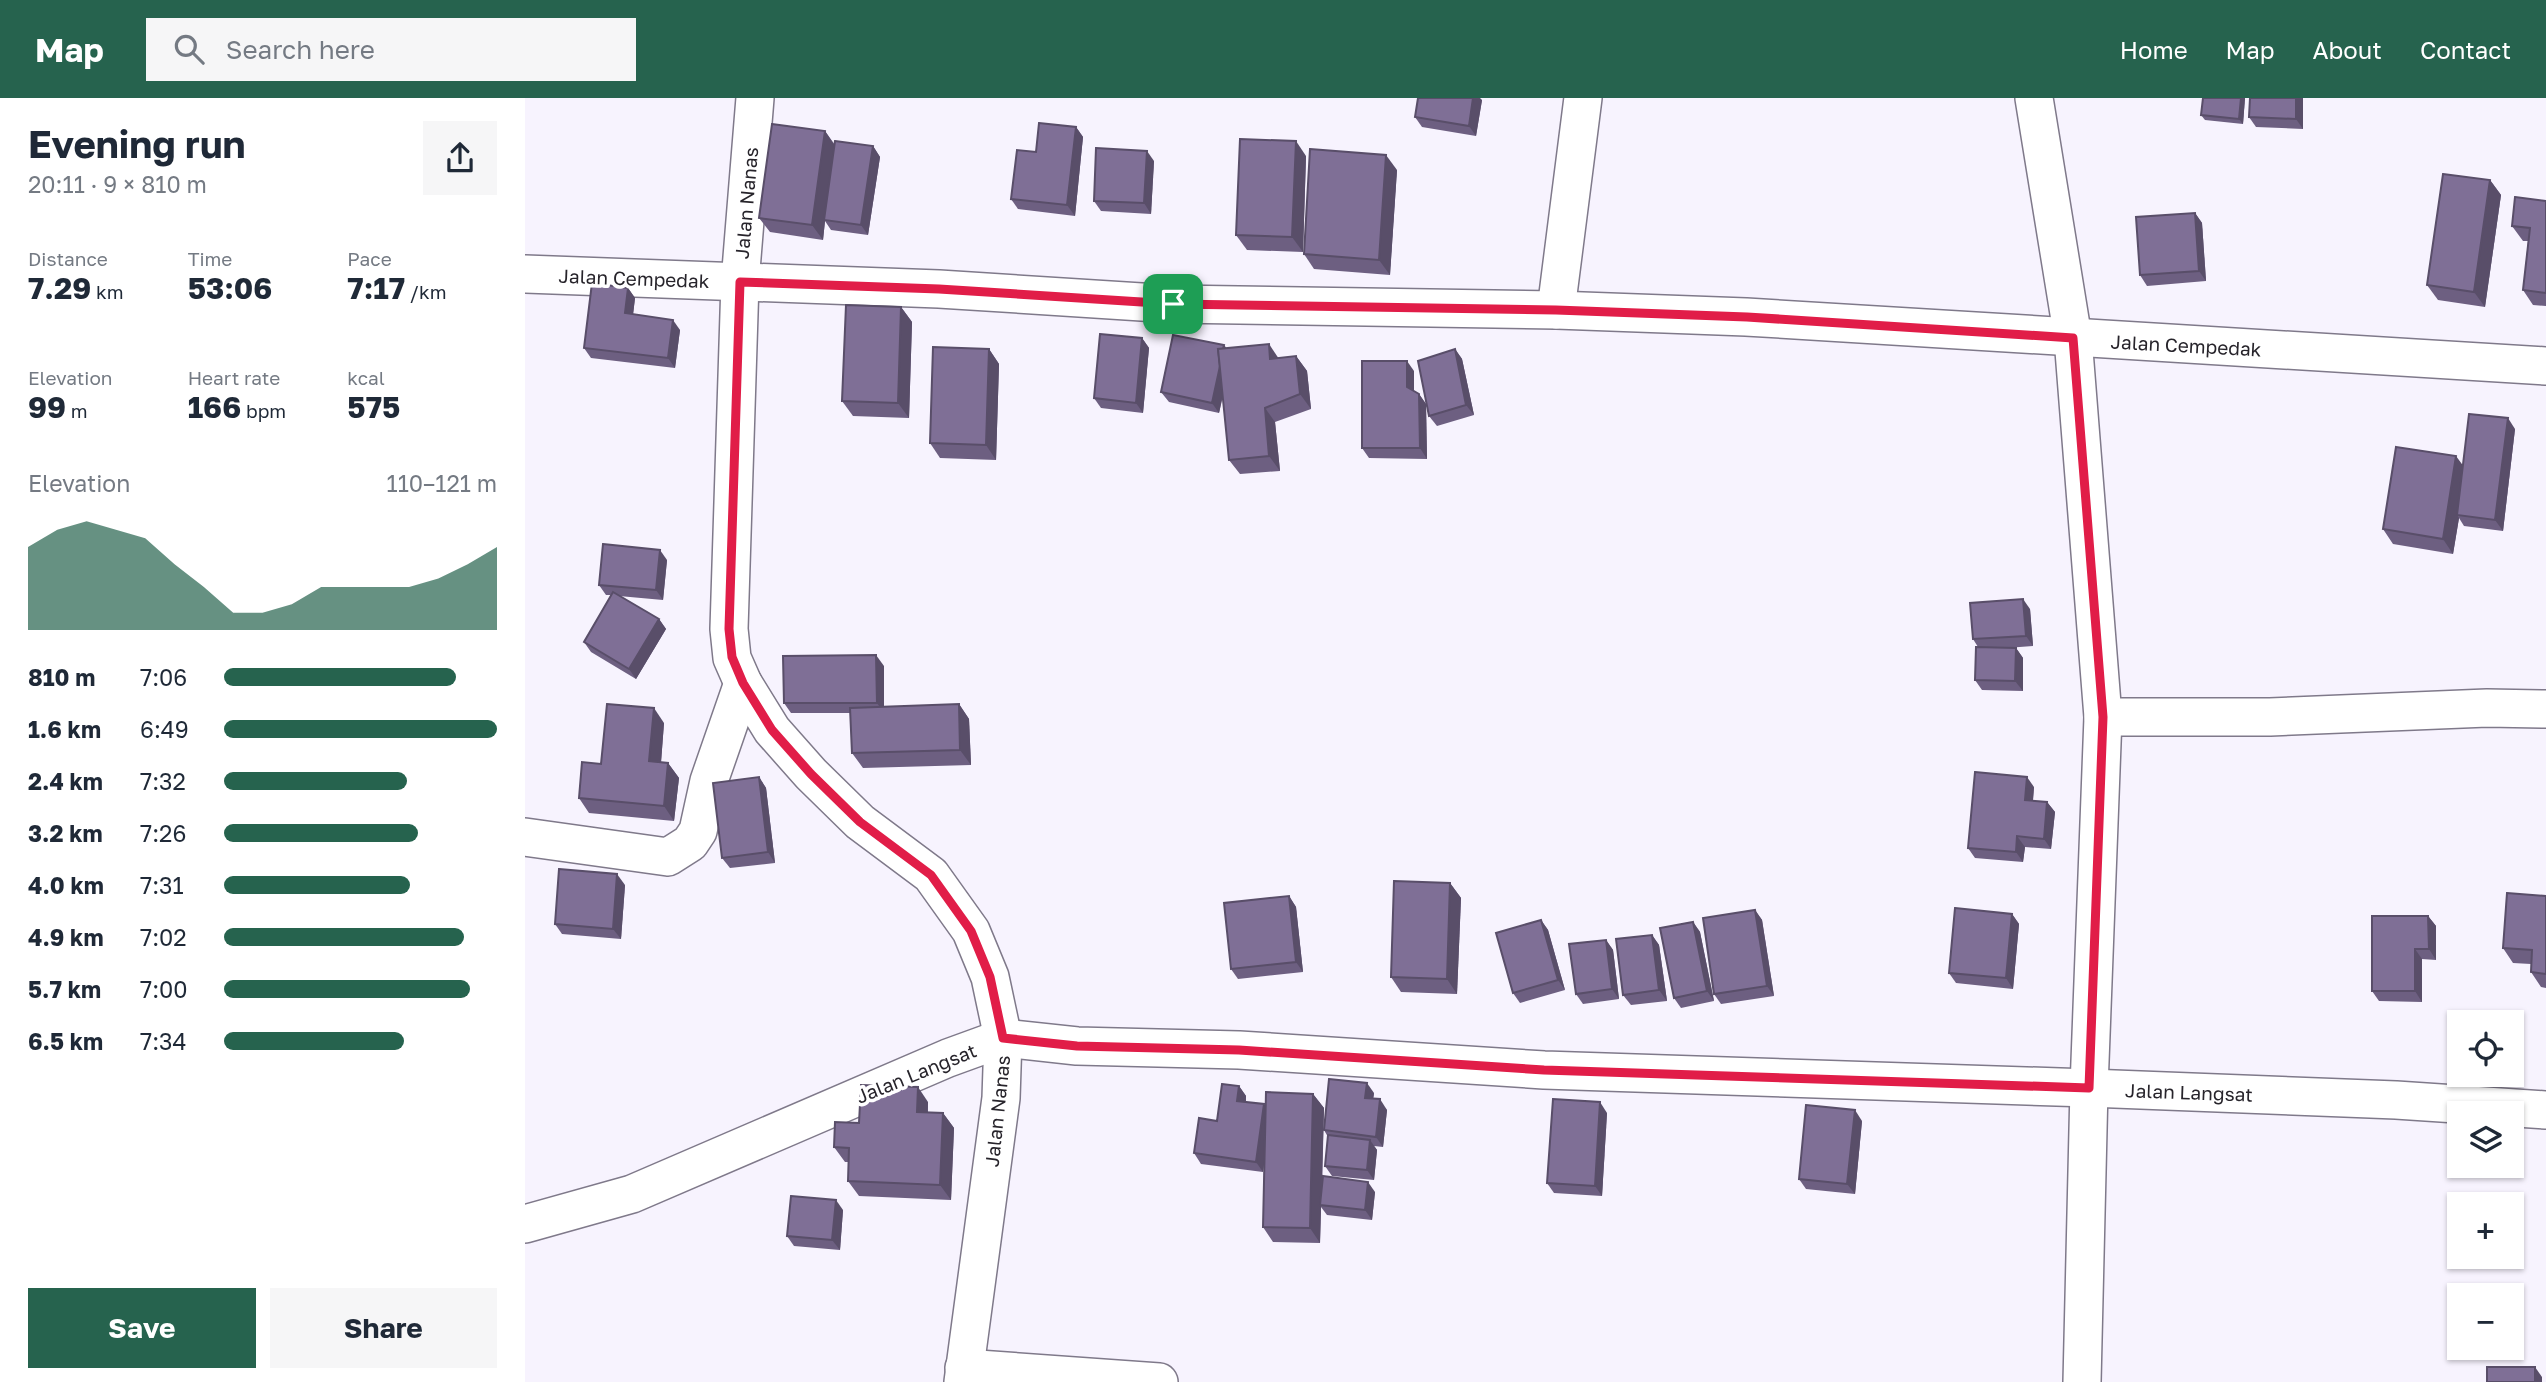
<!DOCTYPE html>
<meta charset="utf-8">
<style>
:root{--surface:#fff;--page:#f6f6f7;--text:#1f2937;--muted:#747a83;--accent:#26634e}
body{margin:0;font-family:"Golos Text",sans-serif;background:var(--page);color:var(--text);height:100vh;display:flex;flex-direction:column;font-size:26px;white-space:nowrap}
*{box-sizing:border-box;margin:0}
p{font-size:23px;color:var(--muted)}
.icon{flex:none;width:38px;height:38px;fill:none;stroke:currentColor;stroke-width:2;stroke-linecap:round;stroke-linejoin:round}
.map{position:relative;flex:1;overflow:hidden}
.details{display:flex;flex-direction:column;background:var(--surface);width:525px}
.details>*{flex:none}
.buttons{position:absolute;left:1922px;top:912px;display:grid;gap:14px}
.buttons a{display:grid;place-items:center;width:77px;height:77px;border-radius:0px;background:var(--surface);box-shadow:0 2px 5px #0004;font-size:35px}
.pin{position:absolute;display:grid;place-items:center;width:60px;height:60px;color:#fff;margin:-30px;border-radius:14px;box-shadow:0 4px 10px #0006}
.round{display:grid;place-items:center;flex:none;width:74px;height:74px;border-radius:0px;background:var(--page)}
.overview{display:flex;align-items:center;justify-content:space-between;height:119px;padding:0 28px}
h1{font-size:38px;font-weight:700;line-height:52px}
.metrics{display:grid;grid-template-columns:repeat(3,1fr);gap:10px;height:119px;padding:7px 28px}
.metrics div{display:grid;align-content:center}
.metrics b{font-size:30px;font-weight:700}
.metrics small{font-size:19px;font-weight:400}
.metrics p{font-size:19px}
.chart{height:196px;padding:14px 28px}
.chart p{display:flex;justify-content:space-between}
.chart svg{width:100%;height:126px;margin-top:7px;fill:var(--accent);opacity:.7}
.cta{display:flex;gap:14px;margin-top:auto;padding:14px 28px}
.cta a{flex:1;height:80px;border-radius:0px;background:var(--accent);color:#fff;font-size:28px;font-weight:700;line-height:80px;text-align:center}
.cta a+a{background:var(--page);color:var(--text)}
ul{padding:0 28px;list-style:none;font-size:23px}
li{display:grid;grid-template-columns:112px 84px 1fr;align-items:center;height:52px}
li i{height:18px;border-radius:9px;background:var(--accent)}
header{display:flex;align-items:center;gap:42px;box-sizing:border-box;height:98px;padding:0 35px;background:var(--accent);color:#fff}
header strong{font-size:33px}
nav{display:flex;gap:38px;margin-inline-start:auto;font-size:24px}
.search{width:490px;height:63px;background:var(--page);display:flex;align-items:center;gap:18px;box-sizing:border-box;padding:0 24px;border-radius:0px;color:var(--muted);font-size:26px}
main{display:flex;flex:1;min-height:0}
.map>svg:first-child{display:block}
</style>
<header>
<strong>Map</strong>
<div class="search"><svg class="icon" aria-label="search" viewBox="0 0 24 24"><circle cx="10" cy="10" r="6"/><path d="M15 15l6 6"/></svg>Search here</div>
<nav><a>Home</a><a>Map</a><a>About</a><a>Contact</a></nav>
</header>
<main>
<section class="details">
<div class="overview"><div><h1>Evening run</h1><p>20:11 · 9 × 810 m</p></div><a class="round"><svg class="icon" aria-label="share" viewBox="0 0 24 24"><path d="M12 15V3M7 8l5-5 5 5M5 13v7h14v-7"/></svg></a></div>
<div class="metrics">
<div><p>Distance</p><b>7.29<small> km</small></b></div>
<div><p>Time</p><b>53:06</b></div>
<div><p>Pace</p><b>7:17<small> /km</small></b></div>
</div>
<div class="metrics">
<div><p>Elevation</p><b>99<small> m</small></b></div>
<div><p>Heart rate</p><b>166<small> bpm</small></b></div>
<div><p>kcal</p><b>575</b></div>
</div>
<div class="chart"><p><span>Elevation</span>110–121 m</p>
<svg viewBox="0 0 160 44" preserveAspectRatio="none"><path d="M0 44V15L10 9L20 6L30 9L40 12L50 21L60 29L70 38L80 38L90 35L100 29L110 29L120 29L130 29L140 26L150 21L160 15V44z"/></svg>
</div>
<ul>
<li><b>810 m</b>7:06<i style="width:85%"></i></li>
<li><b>1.6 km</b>6:49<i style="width:100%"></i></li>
<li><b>2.4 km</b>7:32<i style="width:67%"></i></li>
<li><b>3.2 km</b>7:26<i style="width:71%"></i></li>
<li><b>4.0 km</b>7:31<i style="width:68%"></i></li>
<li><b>4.9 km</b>7:02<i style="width:88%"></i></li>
<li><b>5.7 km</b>7:00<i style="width:90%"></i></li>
<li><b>6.5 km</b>7:34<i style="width:66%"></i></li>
</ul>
<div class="cta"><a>Save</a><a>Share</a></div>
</section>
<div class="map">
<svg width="2021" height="1284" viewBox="0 0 2021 1284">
<rect width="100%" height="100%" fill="#f7f3fe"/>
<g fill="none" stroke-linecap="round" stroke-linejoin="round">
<g stroke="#7f798a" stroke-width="40">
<g id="street">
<path d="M230,0L215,184L204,531L207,560L218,585L247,632L286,676L335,724L406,777L446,833L465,879L478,940L476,1000L438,1284"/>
<path d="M1509,0L1548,240L1578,619L1564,990L1557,1284"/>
<path d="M0,176L414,191L648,206L1031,212L1221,219L2021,268"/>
<path d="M1031,212L1058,0"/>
<path d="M1578,619H1745L1962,610L2021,611"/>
<path d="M0,739L143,759L165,745L173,733L184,683L218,585"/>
<path d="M0,1126L107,1096L423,960L478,940L552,948L714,952L1019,972L1564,990L1871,1002L2021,1012"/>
<path d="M439,1270L634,1284"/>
</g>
</g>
<use href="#street" stroke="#fff" stroke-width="37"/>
</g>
<g fill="#6d5f81">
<path d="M1720,0L1718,26L1680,22L1676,17Z"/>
<path d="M1725,0H1778V31L1731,29L1724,19Z"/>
<path d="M957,2L951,38L897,29L890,19Z"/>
<path d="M551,29L558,39L550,118L493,111L486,101Z"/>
<path d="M300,33L310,47L348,48L355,59L343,137L306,132L300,123L298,142L245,134L234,120Z"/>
<path d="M781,58L778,154L722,152L711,137Z"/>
<path d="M629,63L626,116L576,113L569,103Z"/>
<path d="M872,72L865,177L789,171L779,156Z"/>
<path d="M1965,82L1976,97L1960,209L1913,202L1902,187Z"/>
<path d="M2021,103V208L2008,207L1998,192L2003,143H1998L1987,128Z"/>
<path d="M1670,115L1677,125L1681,183L1622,188L1615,177Z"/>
<path d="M103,190L110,200L108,216L155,232L150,270L66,260L59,250Z"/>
<path d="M376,209L387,224L384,320L328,318L317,303Z"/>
<path d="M617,240L624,250L618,315L576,310L569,300Z"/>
<path d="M699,247L702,251L754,260L771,258L782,273L786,311L750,324L755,373L715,376L704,362L698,298L694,315L644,304L636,294Z"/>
<path d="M464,251L474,266L471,362L415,360L405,345Z"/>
<path d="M930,251L937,261L949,317L912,328L904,318Z"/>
<path d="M889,273V293L894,296L901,306L902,361L844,360L837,350Z"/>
<path d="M1990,331L1978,433L1939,428L1934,420L1928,456L1868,446L1858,431L1938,368Z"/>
<path d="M142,462L138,502L94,498L134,521L141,531L111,581L66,554L59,544L86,497H81L74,487Z"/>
<path d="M1505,511L1508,548L1481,550H1491L1498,560V593L1457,592L1450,582L1453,549L1448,541Z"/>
<path d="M359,568V609L434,606L444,621L446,667L338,670L327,655L326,615H266L259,605Z"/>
<path d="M139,625L136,664L143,665L154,680L149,723L64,715L54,700L76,666Z"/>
<path d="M234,679L241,690L250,765L205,770L197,760Z"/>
<path d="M1509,689L1508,703L1522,704L1530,714L1526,751L1500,749L1498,764L1450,760L1443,750Z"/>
<path d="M925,785L936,800L932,896L876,894L866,879Z"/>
<path d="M100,787L96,841L37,836L30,826Z"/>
<path d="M764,798L771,809L778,874L713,881L706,871Z"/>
<path d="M2021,798V890L2016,889L2006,874V866L1988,865L1978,850Z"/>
<path d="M1230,812L1237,822L1249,898L1196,906L1189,896Z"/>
<path d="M1487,816L1494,826L1488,891L1431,885L1424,875Z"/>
<path d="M1903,818L1911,828V862L1897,861V904L1854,903L1847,893Z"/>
<path d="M1016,822L1023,832L1040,892L995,905L988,895Z"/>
<path d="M1168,824L1175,834L1189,903L1156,910L1149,900Z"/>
<path d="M1127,837L1134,847L1142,903L1106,907L1098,897Z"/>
<path d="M1081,842L1088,852L1094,901L1058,906L1051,896Z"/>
<path d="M714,988L721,998V1004L739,1006L741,1009L788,996L799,1010L797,1094H850L847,1122L802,1117L796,1109L795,1145L748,1144L738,1129L739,1066L738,1074L676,1066L669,1055L692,1023Z"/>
<path d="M849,995L848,1001L862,1012L858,1049L849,1048L852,1052L849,1082L807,1078L800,1068L803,1039L799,1032Z"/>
<path d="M403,1004V1015H418L429,1030L426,1102L334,1098L323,1083L324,1064H320L309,1049L334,1025Z"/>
<path d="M1082,1015L1077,1098L1029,1095L1022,1085Z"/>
<path d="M1337,1023L1330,1096L1281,1091L1274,1081Z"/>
<path d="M318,1112L315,1152L269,1148L262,1138Z"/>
</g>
<g fill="#594e69">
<path d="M948,0H955L957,2L951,38L944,28Z"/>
<path d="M1716,0H1720L1718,26L1714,21Z"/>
<path d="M1771,0H1778V31L1771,21Z"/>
<path d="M551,29L558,39L550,118L542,107Z"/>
<path d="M300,33L310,48L299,122L300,123L298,142L287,127Z"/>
<path d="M771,43L781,58L778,154L767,139Z"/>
<path d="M348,48L355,59L343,137L336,127Z"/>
<path d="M622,53L629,63L626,116L619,105Z"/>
<path d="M861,57L872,72L865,177L854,162Z"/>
<path d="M1965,82L1976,97L1960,209L1949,194Z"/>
<path d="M1670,115L1677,125L1681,183L1674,173Z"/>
<path d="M103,190L110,200L107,226L100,215Z"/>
<path d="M376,209L387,224L384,320L373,305Z"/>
<path d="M148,222L155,232L150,270L143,260Z"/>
<path d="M617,240L624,250L618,315L611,305Z"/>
<path d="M744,246L754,261H745Z"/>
<path d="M699,247L706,257L694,315L687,305Z"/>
<path d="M464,251L474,266L471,362L461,347Z"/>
<path d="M930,251L937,261L949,317L941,307Z"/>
<path d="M771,258L782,273L786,311L775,296Z"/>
<path d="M882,263L889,273V300L882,289Z"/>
<path d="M894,296L901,306L902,361L895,350Z"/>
<path d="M740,310L750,324L755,373L744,358Z"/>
<path d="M1983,320L1990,331L1978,433L1970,422Z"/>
<path d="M1931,358L1942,373L1932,417L1934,420L1928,456L1918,441Z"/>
<path d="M135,452L142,462L138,502L131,492Z"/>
<path d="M1498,501L1505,511L1508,548L1501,538Z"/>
<path d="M134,521L141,531L111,581L104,571Z"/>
<path d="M1491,550L1498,560V593L1490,583Z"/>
<path d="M351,557L359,568V615L352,605Z"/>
<path d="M434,606L444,621L446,667L435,652Z"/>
<path d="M129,610L139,625L135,678L124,663Z"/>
<path d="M143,665L154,680L149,723L139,708Z"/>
<path d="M234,679L241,690L250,765L243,754Z"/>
<path d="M1502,679L1509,689L1507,712L1500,702Z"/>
<path d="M1522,704L1530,714L1526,751L1519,741Z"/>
<path d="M1492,738L1500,749L1498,764L1491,754Z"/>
<path d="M92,776L100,787L96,841L88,831Z"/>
<path d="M925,785L936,800L932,896L922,881Z"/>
<path d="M764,798L771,809L778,874L771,864Z"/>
<path d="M1230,812L1237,822L1249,898L1242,888Z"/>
<path d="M1487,816L1494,826L1488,891L1481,880Z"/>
<path d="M1903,818L1911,828V862L1904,851Z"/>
<path d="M1016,822L1023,832L1040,892L1033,882Z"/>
<path d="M1168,824L1175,834L1189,903L1182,893Z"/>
<path d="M1127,837L1134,847L1142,903L1134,892Z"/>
<path d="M1081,842L1088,852L1094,901L1087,891Z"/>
<path d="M1890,851L1897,861V904L1890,893Z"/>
<path d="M842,985L849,995L847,1010L840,1000Z"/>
<path d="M714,988L721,998L720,1013L712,1003Z"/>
<path d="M393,989L403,1004L402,1029L392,1014Z"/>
<path d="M788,996L799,1010L795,1145L785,1130Z"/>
<path d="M855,1001L862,1012L858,1049L851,1039Z"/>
<path d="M1075,1004L1082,1015L1077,1098L1070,1088Z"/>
<path d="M739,1006L746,1016L738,1074L731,1064Z"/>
<path d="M1330,1012L1337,1023L1330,1096L1322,1086Z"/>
<path d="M418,1015L429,1030L426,1102L415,1087Z"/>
<path d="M845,1042L852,1052L849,1082L842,1072Z"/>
<path d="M843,1084L850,1094L847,1122L840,1112Z"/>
<path d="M311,1102L318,1112L315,1152L307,1142Z"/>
<path d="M2010,1269L2017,1279V1284H2010Z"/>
</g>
<g fill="#7f6f96" stroke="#594e69" stroke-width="2">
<path d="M893,0H948L944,28L890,19Z"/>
<path d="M1678,0H1716L1714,21L1676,17Z"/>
<path d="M1725,0H1771V21L1724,19Z"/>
<path d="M514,25L551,29L542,107L486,101L492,52L511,54Z"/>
<path d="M247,26L300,33L287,127L234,120Z"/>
<path d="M715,41L771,43L767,139L711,137Z"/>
<path d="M310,43L348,48L336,127L299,122Z"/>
<path d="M571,50L622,53L619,105L569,103Z"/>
<path d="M785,51L861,57L854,162L779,156Z"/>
<path d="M1918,76L1965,82L1949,194L1902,187Z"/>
<path d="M1990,99L2021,103V195L1998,192L2005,130L1987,128Z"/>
<path d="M1670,115L1674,173L1615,177L1611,119Z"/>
<path d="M67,185L103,190L100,215L148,222L143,260L59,250Z"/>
<path d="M321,207L376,209L373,305L317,303Z"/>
<path d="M575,236L617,240L611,305L569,300Z"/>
<path d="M648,237L699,247L698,251H693L695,268L687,305L636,294Z"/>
<path d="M744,246L745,261L771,258L775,296L740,310L744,358L704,362L693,251Z"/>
<path d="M408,249L464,251L461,347L405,345Z"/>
<path d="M930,251L941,307L904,318L893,263Z"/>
<path d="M837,263H882V289L894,296L895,350H837Z"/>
<path d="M1944,316L1983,320L1970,422L1932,417Z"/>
<path d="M1871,349L1931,358L1918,441L1858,431Z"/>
<path d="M78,446L135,452L131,492L74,487Z"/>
<path d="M88,494L134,521L104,571L59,544Z"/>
<path d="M1498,501L1501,538L1448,541L1445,505Z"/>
<path d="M1451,549L1491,550L1490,583L1450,582Z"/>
<path d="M351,557L352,605H259L258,558Z"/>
<path d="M82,606L129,610L124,663L143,665L139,708L54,700L57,664L76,666Z"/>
<path d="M434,606L435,652L327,655L325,610Z"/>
<path d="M1450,674L1502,679L1500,702L1522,704L1519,741L1492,738L1491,754L1443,750Z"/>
<path d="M234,679L243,754L197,760L188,685Z"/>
<path d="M34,771L92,776L88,831L30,826Z"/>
<path d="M869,783L925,785L922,881L866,879Z"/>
<path d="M1982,795L2021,798V876L2006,874L2007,852L1978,850Z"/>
<path d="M764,798L771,864L706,871L699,805Z"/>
<path d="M1430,810L1487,816L1481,880L1424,875Z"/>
<path d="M1230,812L1242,888L1189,896L1178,820Z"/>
<path d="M1847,818H1903L1904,851H1890V893H1847Z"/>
<path d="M1016,822L1033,882L988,895L971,835Z"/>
<path d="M1168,824L1182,893L1149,900L1135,830Z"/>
<path d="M1127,837L1134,892L1098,897L1091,841Z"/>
<path d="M1081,842L1087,891L1051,896L1044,846Z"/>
<path d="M804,981L842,985L840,1000L855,1001L851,1039L799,1032Z"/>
<path d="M697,986L714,988L712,1003L739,1006L731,1064L669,1055L674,1020L692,1023Z"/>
<path d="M336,987L393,989L392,1014L418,1015L415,1087L323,1083L324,1050L309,1049L310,1024L334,1025Z"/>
<path d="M741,994L788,996L785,1130L738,1129Z"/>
<path d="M1028,1001L1075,1004L1070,1088L1022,1085Z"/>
<path d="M1281,1007L1330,1012L1322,1086L1274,1081Z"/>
<path d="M803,1037L845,1042L842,1072L800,1068Z"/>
<path d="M798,1078L843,1084L840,1112L795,1107Z"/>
<path d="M266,1098L311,1102L307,1142L262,1138Z"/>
<rect x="1962" y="1269" width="48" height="15"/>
</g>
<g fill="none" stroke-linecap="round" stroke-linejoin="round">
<g stroke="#fff" stroke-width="14">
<path id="route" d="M215,184L414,191L648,206L1031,212L1222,219L1548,240L1578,619L1564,990L1019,972L714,952L552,948L478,940L465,879L446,833L406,777L335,724L286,676L247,632L218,585L207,559L204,531Z"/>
</g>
<use href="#route" stroke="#e11d48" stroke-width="9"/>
</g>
<g text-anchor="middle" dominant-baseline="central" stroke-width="7" stroke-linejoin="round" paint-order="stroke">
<g font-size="19" fill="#27242b" stroke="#fff">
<text transform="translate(221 105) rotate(-85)">Jalan Nanas</text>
<text transform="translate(109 180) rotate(2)">Jalan Cempedak</text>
<text transform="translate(1661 247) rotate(3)">Jalan Cempedak</text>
<text transform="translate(391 975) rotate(-22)">Jalan Langsat</text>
<text transform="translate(1664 994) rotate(2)">Jalan Langsat</text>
<text transform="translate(472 1013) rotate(-84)">Jalan Nanas</text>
</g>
</g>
</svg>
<div class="buttons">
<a><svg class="icon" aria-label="locate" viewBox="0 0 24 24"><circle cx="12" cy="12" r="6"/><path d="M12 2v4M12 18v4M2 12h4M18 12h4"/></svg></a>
<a><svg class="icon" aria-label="layers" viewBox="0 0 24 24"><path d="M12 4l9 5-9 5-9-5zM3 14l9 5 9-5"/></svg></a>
<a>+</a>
<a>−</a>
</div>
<div class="pin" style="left:648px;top:206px;background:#1e9e55"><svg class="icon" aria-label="arrive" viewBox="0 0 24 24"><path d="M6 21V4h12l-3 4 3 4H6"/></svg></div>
</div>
</main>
